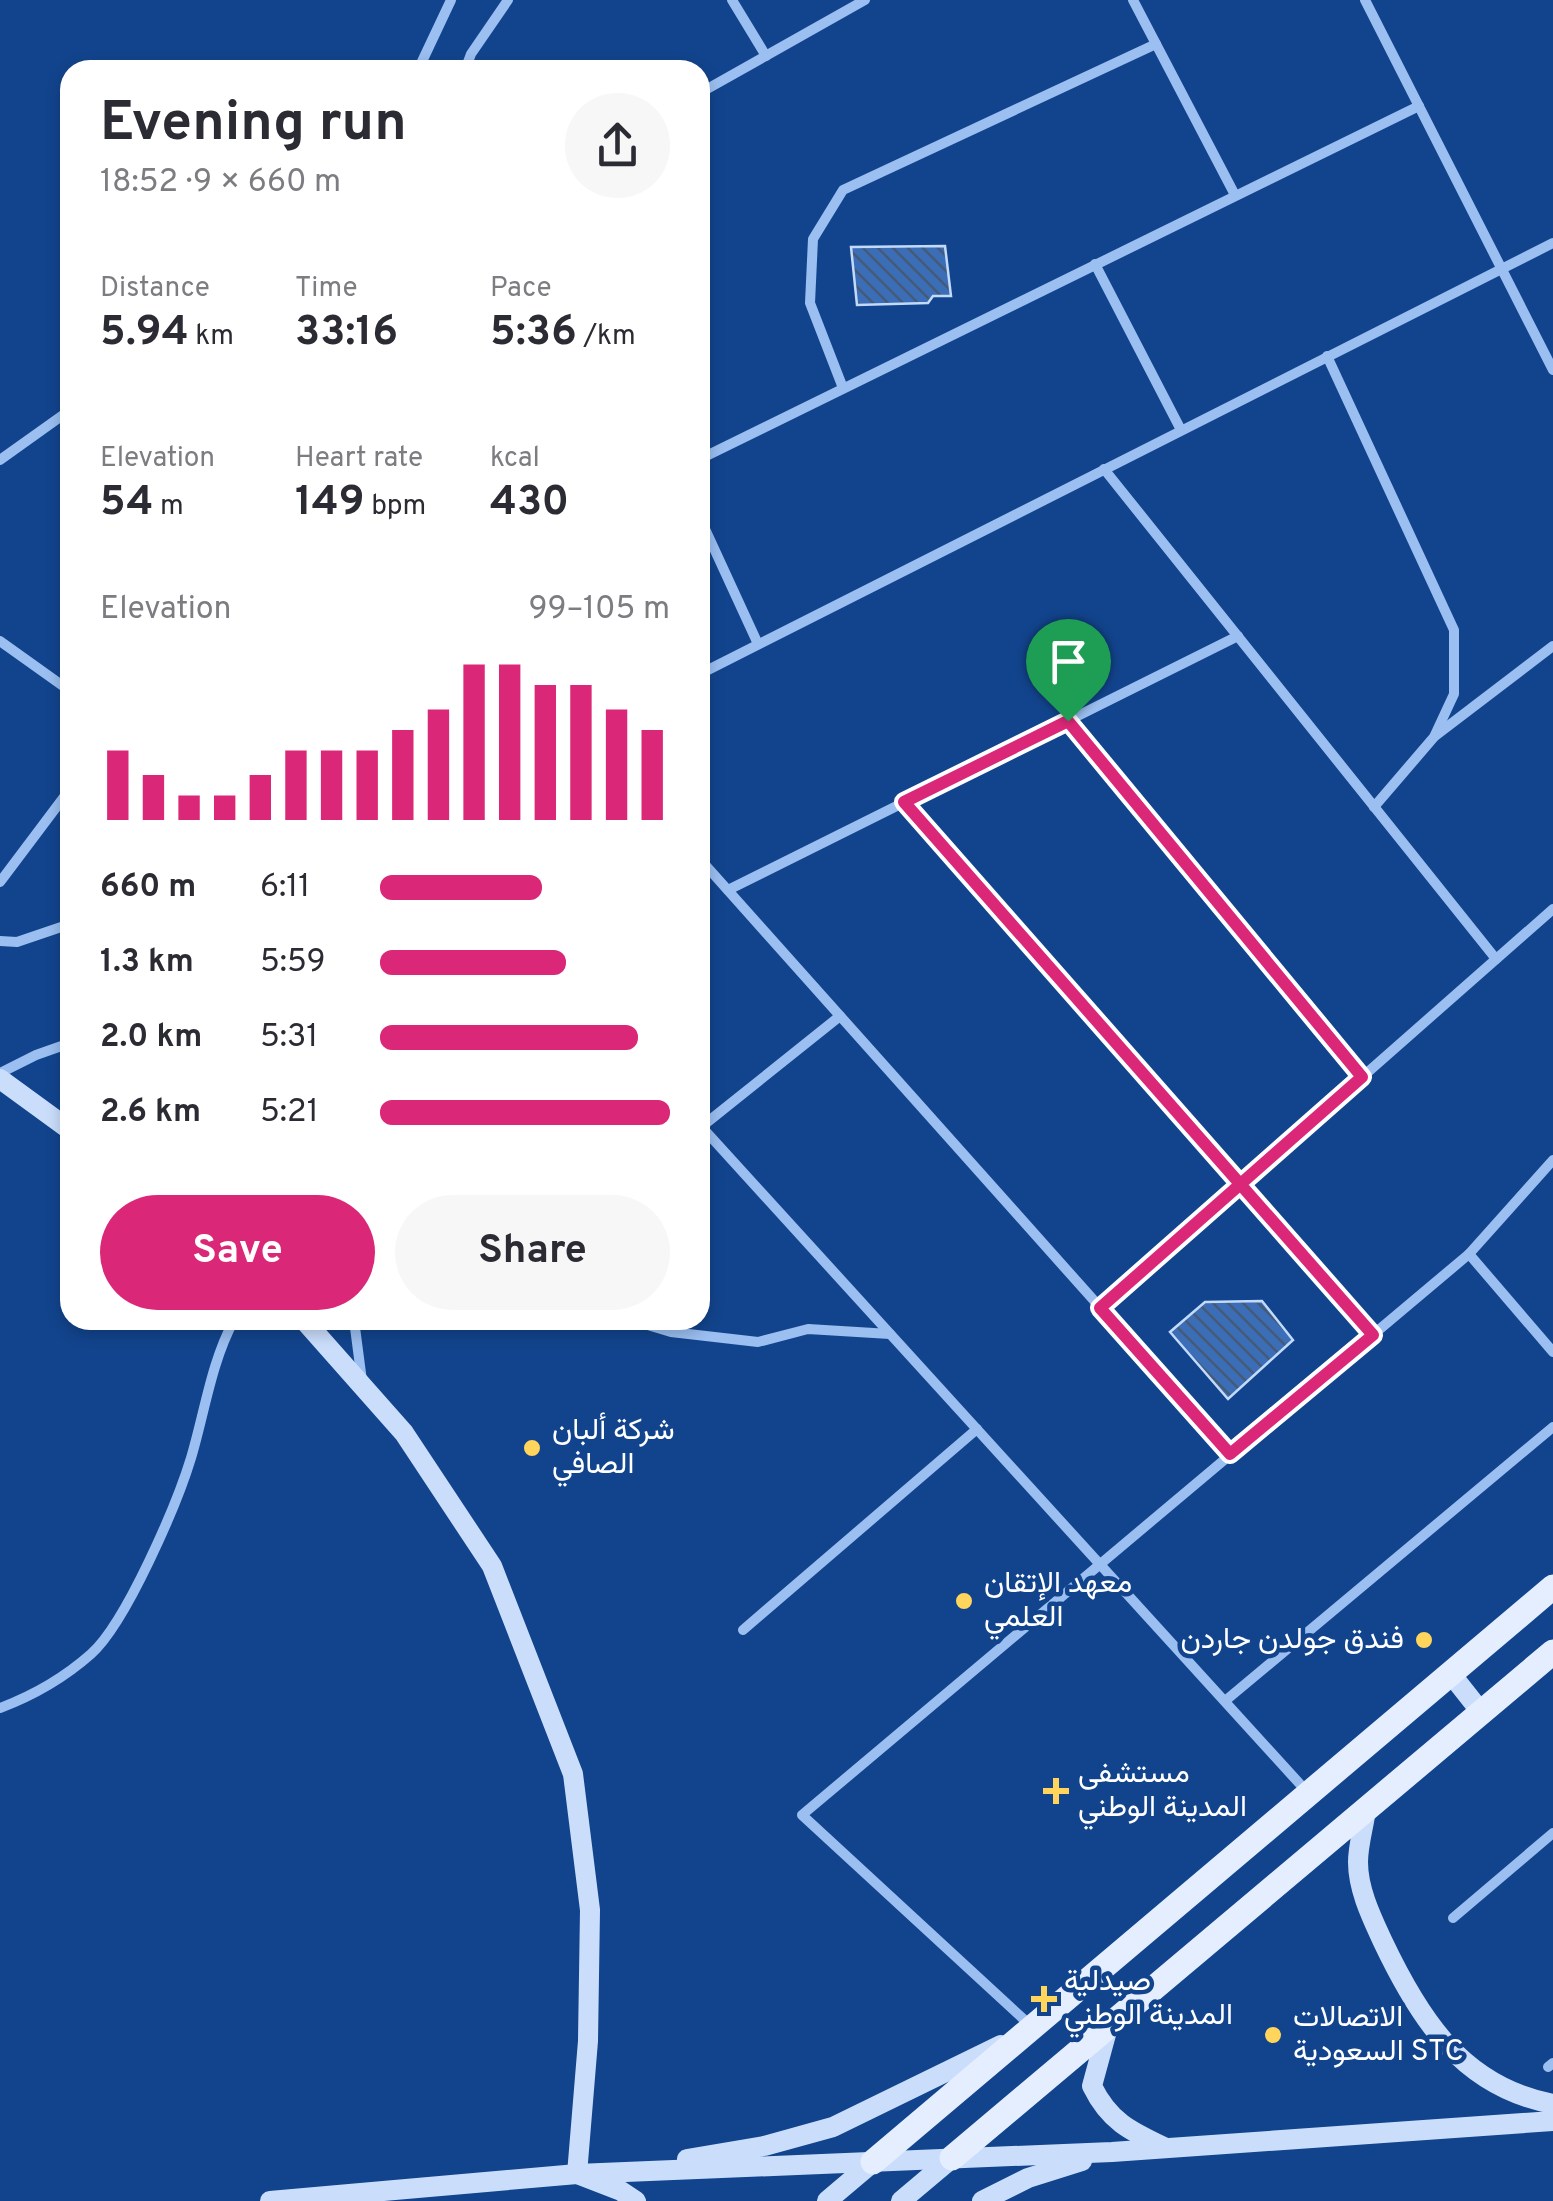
<!DOCTYPE html>
<meta charset="utf-8">
<style>
:root{--surface:#fff;--page:#f7f7f7;--text:#2b2b33;--muted:#7c7c81;--accent:#db2777}
body{margin:0;font-family:Overpass,Vazirmatn,sans-serif;background:var(--page);color:var(--text);height:100vh;display:flex;flex-direction:column;font-size:38px;white-space:nowrap}
*{box-sizing:border-box;margin:0}
p{font-size:32px;color:var(--muted)}
.icon{flex:none;width:55px;height:55px;fill:none;stroke:currentColor;stroke-width:2;stroke-linecap:round;stroke-linejoin:round}
.map{position:relative;flex:1;overflow:hidden}
.sheet{position:absolute;left:60px;top:60px;width:650px;height:1270px;display:flex;flex-direction:column;background:var(--surface);border-radius:30px;box-shadow:0 5px 15px #0003}
.sheet>*{flex:none}
.pin{position:absolute;display:grid;place-items:center;width:85px;height:85px;color:#fff;margin:-102px -42px;border-radius:50% 50% 50% 0;rotate:-45deg;box-shadow:0 0 10px #0007}
.pin .icon{rotate:45deg}
.round{display:grid;place-items:center;flex:none;width:105px;height:105px;border-radius:52px;background:var(--page)}
.overview{display:flex;align-items:center;justify-content:space-between;height:170px;padding:0 40px}
h1{font-size:55px;font-weight:700;line-height:75px}
.figures{display:grid;grid-template-columns:repeat(3,1fr);gap:15px;height:170px;padding:10px 40px}
.figures div{display:grid;align-content:center}
.figures b{font-size:42px;font-weight:700}
.figures small{font-size:28px;font-weight:400}
.figures p{font-size:28px}
.chart{height:280px;padding:20px 40px}
.chart p{display:flex;justify-content:space-between}
.chart svg{width:100%;height:180px;margin-top:10px;stroke:var(--accent);stroke-width:6}
.cta{display:flex;gap:20px;margin-top:auto;padding:20px 40px}
.cta a{flex:1;height:115px;border-radius:60px;background:var(--accent);color:#fff;font-size:40px;font-weight:700;line-height:115px;text-align:center}
.cta a+a{background:var(--page);color:var(--text)}
ul{padding:0 40px;list-style:none;font-size:32px}
li{display:grid;grid-template-columns:160px 120px 1fr;align-items:center;height:75px}
li i{height:25px;border-radius:12px;background:var(--accent)}
.map>svg:first-child{display:block}
</style>
<div class="map">
<svg width="1553" height="2201" viewBox="0 0 1553 2201">
<defs>
<pattern id="building-back-hatch" width="6" height="6" patternUnits="userSpaceOnUse" patternTransform="scale(2.5)"><rect width="6" height="6" fill="#3b6eb6"/><path d="M-1 5l2 2M0 0l6 6M5-1l2 2" fill="none" stroke="#455a76"/></pattern>
</defs>
<rect width="100%" height="100%" fill="#12448d"/>
<g fill="url(#building-back-hatch)" stroke="#c2dafc" stroke-width="2.5">
<path d="M945,246L951,296H933L928,303L857,305L851,247Z"/>
<path d="M1262,1301L1293,1340L1228,1399L1170,1332L1205,1302Z"/>
</g>
<g fill="none" stroke-linecap="round" stroke-linejoin="round">
<g stroke="#9bbff1" stroke-width="10">
<path d="M732,0L766,56"/>
<path d="M1133,0L1235,195"/>
<path d="M1365,0L1553,370"/>
<path d="M418,70L451,0"/>
<path d="M465,70L471,54L508,0"/>
<path d="M700,93L865,0"/>
<path d="M1095,264L1181,430"/>
<path d="M1327,356L1454,630V694L1434,737L1374,807"/>
<path d="M843,388L810,303L813,239L843,190L1156,44"/>
<path d="M700,459L1419,106"/>
<path d="M0,460L70,410"/>
<path d="M1104,469L1496,959"/>
<path d="M700,518L758,644"/>
<path d="M0,641L70,691"/>
<path d="M700,674L1553,243"/>
<path d="M1068,721L1362,1077"/>
<path d="M1435,736L1553,646"/>
<path d="M904,802L1373,1335"/>
<path d="M700,859L1231,1454"/>
<path d="M0,882L70,789"/>
<path d="M728,890L1238,636"/>
<path d="M0,941L17,942L70,924"/>
<path d="M0,1073L36,1055L70,1043"/>
<path d="M700,1125L1309,1794"/>
<path d="M700,1128L840,1016"/>
<path d="M1469,1254L1553,1352"/>
<path d="M1100,1308L1553,909"/>
<path d="M354,1320L362,1381"/>
<path d="M631,1320L671,1332L758,1342L808,1329L890,1334"/>
<path d="M743,1630L977,1429"/>
<path d="M1225,1701L1553,1427"/>
<path d="M0,1708C32,1696 65,1677 91,1654C126,1623 177,1504 191,1458C205,1411 211,1363 234,1320"/>
<path d="M1453,1918L1553,1833"/>
<path d="M1031,2026L802,1815L1469,1254L1553,1160"/>
<path d="M1548,2067L1553,2063"/>
</g>
<g stroke="#cadefc" stroke-width="20">
<path d="M0,1079L70,1130"/>
<path d="M304,1320L404,1433L492,1566L573,1774L590,1910L588,2041L577,2174L621,2191L636,2201"/>
<path d="M1451,1674L1481,1712"/>
<path d="M1366,1809C1364,1826 1358,1845 1358,1862C1358,1890 1372,1918 1383,1942C1420,2020 1463,2087 1553,2104"/>
<path d="M1108,2027L1092,2086C1109,2121 1130,2131 1164,2147"/>
<path d="M687,2159L764,2146L833,2127L1001,2045"/>
<path d="M270,2201L577,2174L1112,2152L1553,2121"/>
<path d="M827,2201L873,2162"/>
<path d="M901,2201L952,2158"/>
<path d="M982,2201L1028,2178L1082,2161"/>
</g>
<g stroke="#e5eeff" stroke-width="25">
<path d="M952,2158L1553,1652"/>
<path d="M873,2162L1553,1587"/>
</g>
</g>
<g fill="none" stroke-linecap="round" stroke-linejoin="round">
<g stroke="#fff" stroke-width="20">
<path id="route" d="M1068,721L1362,1077L1100,1308L1230,1454L1373,1335C1216,1158 1060,980 904,802L1068,721"/>
</g>
<use href="#route" stroke="#db2777" stroke-width="12"/>
</g>
<g fill="#ffd55b" stroke="#12448d" stroke-width="4">
<circle cx="532" cy="1448" r="10"/>
<circle cx="964" cy="1601" r="10"/>
<circle cx="1424" cy="1640" r="10"/>
<path d="M1051 1776h10v10h10v10h-10v10h-10v-10h-10v-10h10z"/>
<path d="M1039 1984h10v10h10v10h-10v10h-10v-10h-10v-10h10z"/>
<circle cx="1273" cy="2035" r="10"/>
</g>
<g text-anchor="middle" dominant-baseline="central" stroke-width="9" stroke-linejoin="round" paint-order="stroke">
<g font-size="30" fill="#fff" stroke="#12448d" text-anchor="start">
<text x="552" y="1431">شركة ألبان<tspan x="552" dy="34">الصافي</tspan></text>
<text x="984" y="1584">معهد الإتقان<tspan x="984" dy="34">العلمي</tspan></text>
<text x="1404" y="1640" text-anchor="end">فندق جولدن جاردن</text>
<text x="1078" y="1774">مستشفى<tspan x="1078" dy="34">المدينة الوطني</tspan></text>
<text x="1064" y="1982">صيدلية<tspan x="1064" dy="34">المدينة الوطني</tspan></text>
<text x="1293" y="2018">الاتصالات<tspan x="1293" dy="34">السعودية STC</tspan></text>
</g>
</g>
</svg>
<div class="pin" style="left:1068px;top:721px;background:#1e9e55"><svg class="icon" aria-label="arrive" viewBox="0 0 24 24"><path d="M6 21V4h12l-3 4 3 4H6"/></svg></div>
<section class="sheet">
<div class="overview"><div><h1>Evening run</h1><p>18:52 · 9 × 660 m</p></div><a class="round"><svg class="icon" aria-label="share" viewBox="0 0 24 24"><path d="M12 15V3M7 8l5-5 5 5M5 13v7h14v-7"/></svg></a></div>
<div class="figures">
<div><p>Distance</p><b>5.94<small> km</small></b></div>
<div><p>Time</p><b>33:16</b></div>
<div><p>Pace</p><b>5:36<small> /km</small></b></div>
</div>
<div class="figures">
<div><p>Elevation</p><b>54<small> m</small></b></div>
<div><p>Heart rate</p><b>149<small> bpm</small></b></div>
<div><p>kcal</p><b>430</b></div>
</div>
<div class="chart"><p><span>Elevation</span>99–105 m</p>
<svg viewBox="0 0 160 44" preserveAspectRatio="none"><path d="M5 44V27M15 44V33M25 44V38M35 44V38M45 44V33M55 44V27M65 44V27M75 44V27M85 44V22M95 44V17M105 44V6M115 44V6M125 44V11M135 44V11M145 44V17M155 44V22"/></svg>
</div>
<ul>
<li><b>660 m</b>6:11<i style="width:56%"></i></li>
<li><b>1.3 km</b>5:59<i style="width:64%"></i></li>
<li><b>2.0 km</b>5:31<i style="width:89%"></i></li>
<li><b>2.6 km</b>5:21<i style="width:100%"></i></li>
</ul>
<div class="cta"><a>Save</a><a>Share</a></div>
</section>
</div>
